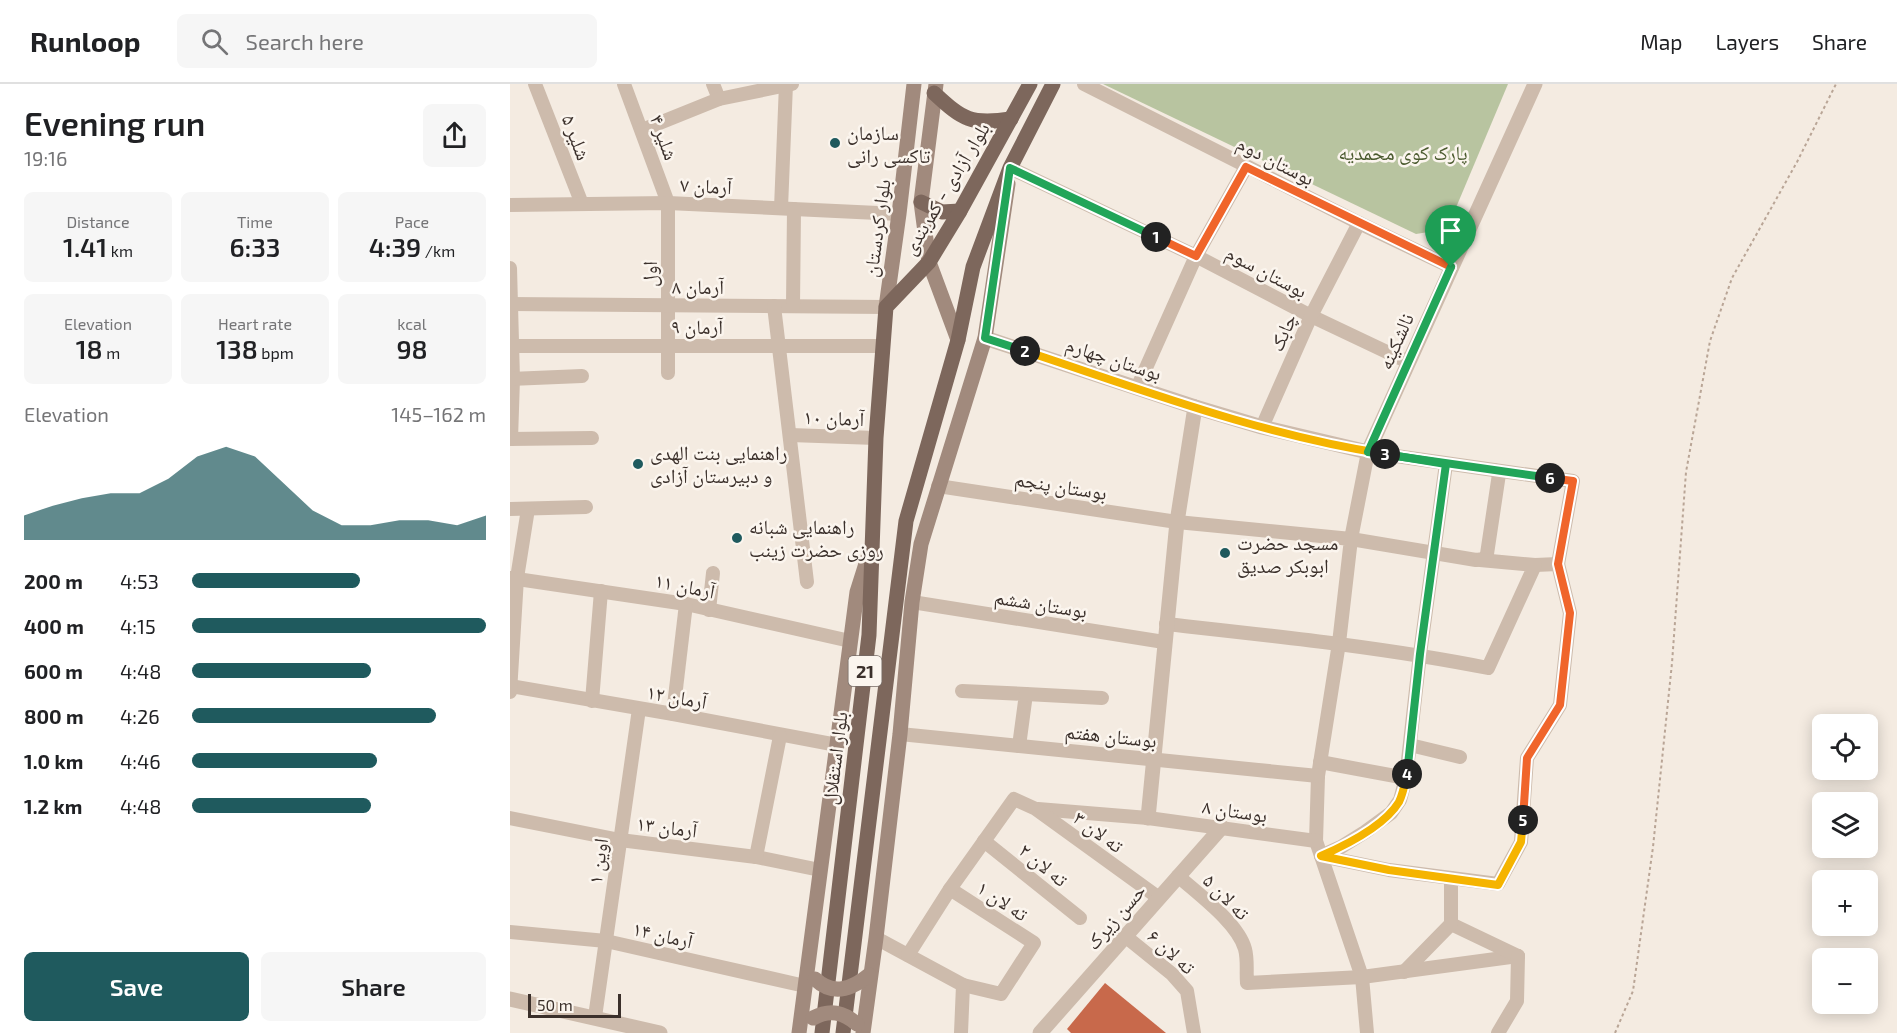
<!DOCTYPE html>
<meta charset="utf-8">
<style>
:root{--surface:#fff;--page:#f6f6f6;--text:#202124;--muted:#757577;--line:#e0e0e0;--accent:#1f5a5e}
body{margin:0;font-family:"Exo 2","Noto Naskh Arabic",sans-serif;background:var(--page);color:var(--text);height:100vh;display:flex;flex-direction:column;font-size:22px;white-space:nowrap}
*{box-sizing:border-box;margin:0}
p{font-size:20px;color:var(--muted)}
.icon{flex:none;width:33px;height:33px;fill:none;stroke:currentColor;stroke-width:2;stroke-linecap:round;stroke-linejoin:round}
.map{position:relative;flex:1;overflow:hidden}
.side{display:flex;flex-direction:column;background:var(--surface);width:510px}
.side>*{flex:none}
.buttons{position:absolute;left:1302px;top:630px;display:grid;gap:12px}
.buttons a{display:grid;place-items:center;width:66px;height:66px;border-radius:9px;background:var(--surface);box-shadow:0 3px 15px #0003;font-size:30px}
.scale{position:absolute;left:18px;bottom:15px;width:93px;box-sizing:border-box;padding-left:6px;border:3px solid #3b302b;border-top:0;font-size:16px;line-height:21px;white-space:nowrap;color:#3b302b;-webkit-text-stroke:4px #fbf5ee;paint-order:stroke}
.pin{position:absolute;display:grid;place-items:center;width:51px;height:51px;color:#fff;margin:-62px -26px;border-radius:50% 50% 50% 0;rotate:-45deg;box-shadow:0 0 6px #0007}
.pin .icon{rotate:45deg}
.km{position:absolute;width:30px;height:30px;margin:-15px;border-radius:50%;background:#222;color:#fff;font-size:16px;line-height:30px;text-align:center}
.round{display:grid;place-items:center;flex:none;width:63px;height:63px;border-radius:9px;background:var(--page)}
.summary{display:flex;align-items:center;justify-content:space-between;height:102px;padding:0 24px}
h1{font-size:33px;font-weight:600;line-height:45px}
.figures{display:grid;grid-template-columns:repeat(3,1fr);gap:9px;height:102px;padding:6px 24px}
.figures div{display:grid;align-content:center;border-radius:9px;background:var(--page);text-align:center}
.figures b{font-size:26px;font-weight:600}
.figures small{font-size:16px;font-weight:400}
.figures p{font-size:16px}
.chart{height:168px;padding:12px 24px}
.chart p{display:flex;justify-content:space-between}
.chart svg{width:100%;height:108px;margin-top:6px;fill:var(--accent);opacity:.7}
.button{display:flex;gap:12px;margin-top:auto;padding:12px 24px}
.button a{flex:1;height:69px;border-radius:9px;background:var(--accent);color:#fff;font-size:24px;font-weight:600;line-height:69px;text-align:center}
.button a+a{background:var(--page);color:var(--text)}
ul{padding:0 24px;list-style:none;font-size:20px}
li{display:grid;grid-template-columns:96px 72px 1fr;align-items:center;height:45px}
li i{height:15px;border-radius:8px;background:var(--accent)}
header{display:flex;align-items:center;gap:36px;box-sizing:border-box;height:84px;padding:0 30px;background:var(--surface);border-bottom:2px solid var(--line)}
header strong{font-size:28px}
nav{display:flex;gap:33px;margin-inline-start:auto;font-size:21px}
.search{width:420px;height:54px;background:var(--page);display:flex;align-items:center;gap:15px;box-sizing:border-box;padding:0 21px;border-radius:9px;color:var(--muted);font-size:22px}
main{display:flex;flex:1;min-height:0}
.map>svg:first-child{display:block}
</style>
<header>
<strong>Runloop</strong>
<div class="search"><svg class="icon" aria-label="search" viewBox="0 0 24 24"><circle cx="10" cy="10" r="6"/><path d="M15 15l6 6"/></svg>Search here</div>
<nav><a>Map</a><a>Layers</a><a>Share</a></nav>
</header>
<main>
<section class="side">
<div class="summary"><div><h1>Evening run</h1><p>19:16</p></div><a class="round"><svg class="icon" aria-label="share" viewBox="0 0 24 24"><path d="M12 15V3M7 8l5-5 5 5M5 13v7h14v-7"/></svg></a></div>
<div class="figures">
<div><p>Distance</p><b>1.41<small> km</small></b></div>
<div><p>Time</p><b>6:33</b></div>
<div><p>Pace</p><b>4:39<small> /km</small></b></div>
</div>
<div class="figures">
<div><p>Elevation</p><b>18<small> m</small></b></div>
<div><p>Heart rate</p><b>138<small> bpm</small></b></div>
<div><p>kcal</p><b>98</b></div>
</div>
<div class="chart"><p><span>Elevation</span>145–162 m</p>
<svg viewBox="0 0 160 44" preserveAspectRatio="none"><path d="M0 44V34L10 30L20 27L30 25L40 25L50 19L60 10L70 6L80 10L90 21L100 32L110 38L120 38L130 36L140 36L150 38L160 34V44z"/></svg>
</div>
<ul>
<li><b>200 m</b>4:53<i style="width:57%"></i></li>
<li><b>400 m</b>4:15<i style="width:100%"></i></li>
<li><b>600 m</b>4:48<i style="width:61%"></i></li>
<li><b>800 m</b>4:26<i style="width:83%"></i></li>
<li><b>1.0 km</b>4:46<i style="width:63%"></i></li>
<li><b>1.2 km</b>4:48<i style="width:61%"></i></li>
</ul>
<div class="button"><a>Save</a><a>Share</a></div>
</section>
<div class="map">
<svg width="1387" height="949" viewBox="0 0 1387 949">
<rect width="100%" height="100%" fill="#f4ebe1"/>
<path fill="#b8c4a0" d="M593,0H998L937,145L906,150Z"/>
<path fill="#c8694b" d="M595,899L656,949H561L557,945Z"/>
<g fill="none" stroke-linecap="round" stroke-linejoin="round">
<path stroke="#b9a596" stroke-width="2" stroke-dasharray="3 3" stroke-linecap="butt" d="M1105,949L1123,907L1143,763L1162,579L1176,388L1200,257L1222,194L1287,78L1326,0"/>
<g stroke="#cdbbac" stroke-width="14">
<path d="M25,0L72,120"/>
<path d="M114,0L158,119V289"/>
<path d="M203,0L209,15"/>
<path d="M574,0L849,139L941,183"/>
<path d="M132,46L209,15L282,0"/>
<path d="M500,84L686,172L801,232L898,278"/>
<path d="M0,121L158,119L389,130"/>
<path d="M271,124L276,0"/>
<path d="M0,184L3,295L1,355"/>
<path d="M0,220L376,223"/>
<path d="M264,222L297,498"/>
<path d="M283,222L284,125"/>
<path d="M2,262H372"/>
<path d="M0,295L72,292"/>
<path d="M627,304L686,172L736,83"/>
<path d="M752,343L801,232L849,139"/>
<path d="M280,351L366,354"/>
<path d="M0,355L82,354"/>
<path d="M984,386L1063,397L1048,480L1025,481"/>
<path d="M428,402L667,438L841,455L966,476L974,475L977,470L989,390L984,386L858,368L841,455L829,559L808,692L806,757L852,893L857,949"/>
<path d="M0,425L76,423"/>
<path d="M0,494L176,520L340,557"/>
<path d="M402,518L654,558"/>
<path d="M199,526L203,489"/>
<path d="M656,540C764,552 872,563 978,584L1025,481L970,476"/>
<path d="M0,602L163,630L327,661"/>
<path d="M452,607L516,610L509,662"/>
<path d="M0,608L7,494L18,425"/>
<path d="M516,610L592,614"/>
<path d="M82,617L91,507"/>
<path d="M163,630L176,520"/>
<path d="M390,650L808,692"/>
<path d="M900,661L950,673"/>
<path d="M810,678L896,694"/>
<path d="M528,725L638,734L806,757"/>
<path d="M0,734L110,756L246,773L310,786"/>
<path d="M474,757L570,834"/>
<path d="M811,772L879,786L988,800L1011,758L1017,674L1050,621L1060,529L1048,480"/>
<path d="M811,772L831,763L855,748L881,729L890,716L896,694L910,570L936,380"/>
<path d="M246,773L270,652"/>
<path d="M668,792C688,810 728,839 735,865C738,876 736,888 737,899L852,893L1008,872"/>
<path d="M941,794V840L1008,872"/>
<path d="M440,805L524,859L491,910L453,901"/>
<path d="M0,848L96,857L295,902"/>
<path d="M615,852L662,890L677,907L684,949"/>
<path d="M366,854L453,901L451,949"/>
<path d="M398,871L440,805L504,715L526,725L649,814"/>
<path d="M894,888L941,840"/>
<path d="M85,933L129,625"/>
<path d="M988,949L1007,917L1008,872"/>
</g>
<g stroke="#cdbbac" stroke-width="15">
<path d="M475,254L685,323L752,343L858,368L1025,0"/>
<path d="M638,734L667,438L685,323"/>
<path d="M0,915L150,949"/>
<path d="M530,949L712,743"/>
</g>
<g stroke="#a18a7d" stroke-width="15">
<path d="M426,0L411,118L419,178L448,256"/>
<path d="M376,223L389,130L404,0"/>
<path d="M289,949L347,508L360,467"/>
<path d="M353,949L366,854L390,650L402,518L411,460L475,254L498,100"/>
</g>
<g stroke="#7d675c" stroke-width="15">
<path d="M424,9C453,36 461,41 501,35"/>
<path d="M411,118L432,128L450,127"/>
<path d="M312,949L359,551L366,354L376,223L419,178L450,127L520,0"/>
<path d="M333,949L396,437L448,256L463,183L500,84L543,0"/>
</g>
<g stroke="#a18a7d" stroke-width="15">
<path d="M305,895C323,912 342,905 359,891"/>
<path d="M303,934C320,925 333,928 347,940"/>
</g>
</g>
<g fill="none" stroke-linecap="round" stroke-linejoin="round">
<g stroke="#fff" stroke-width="12">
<path id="split-1" d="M646,153L686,172L736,83L941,183"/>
</g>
<g stroke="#fff" stroke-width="12">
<path id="split-2" d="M515,267L475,254L500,84L646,153"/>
</g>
<g stroke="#fff" stroke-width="12">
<path id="split-3" d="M515,267C633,306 751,351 875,370"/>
</g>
<g stroke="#fff" stroke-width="12">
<path id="split-4" d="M875,370L936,380L910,570L897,690"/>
</g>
<g stroke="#fff" stroke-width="12">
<path id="split-5" d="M897,690C895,699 893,710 889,718C875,741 836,761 811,772L879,786L988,801L1011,758L1013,736"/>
</g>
<g stroke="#fff" stroke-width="12">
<path id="split-6" d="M1013,736L1017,674L1050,621L1060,529L1048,480L1063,397L1040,394"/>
</g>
<g stroke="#fff" stroke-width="12">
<path id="split-7" d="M941,183L858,368L1040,394"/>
</g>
<use href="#split-1" stroke="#f0652b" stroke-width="8"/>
<use href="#split-2" stroke="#22a559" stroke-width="8"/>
<use href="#split-3" stroke="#f5b400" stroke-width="8"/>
<use href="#split-4" stroke="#22a559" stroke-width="8"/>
<use href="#split-5" stroke="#f5b400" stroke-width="8"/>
<use href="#split-6" stroke="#f0652b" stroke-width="8"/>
<use href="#split-7" stroke="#22a559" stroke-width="8"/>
</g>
<g fill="#1f5a5e" stroke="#fbf5ee" stroke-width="2">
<circle cx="325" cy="59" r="6"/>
<circle cx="128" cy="380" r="6"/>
<circle cx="227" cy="454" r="6"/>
<circle cx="715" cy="469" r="6"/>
</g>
<g text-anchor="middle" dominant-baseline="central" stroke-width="5" stroke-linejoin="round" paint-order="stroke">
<rect fill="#fbf5ee" stroke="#756b66" stroke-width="1.5" x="338.5" y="572" width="33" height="30" rx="4.5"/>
<g font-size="18" font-weight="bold" fill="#3b302b">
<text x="355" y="587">21</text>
</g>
<g font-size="20" fill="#3b302b" stroke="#fbf5ee" text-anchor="start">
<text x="337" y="48">سازمان<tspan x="337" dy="23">تاکسی رانی</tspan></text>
<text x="140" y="368">راهنمایی بنت الهدی<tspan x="140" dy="23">و دبیرستان آزادی</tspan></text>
<text x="239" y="442">راهنمایی شبانه<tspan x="239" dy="23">روزی حضرت زینب</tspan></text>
<text x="727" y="458">مسجد حضرت<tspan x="727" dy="23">ابوبکر صدیق</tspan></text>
</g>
<g font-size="20" fill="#3b302b" stroke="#fbf5ee">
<text transform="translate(67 53) rotate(69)">شلیر ۵</text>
<text transform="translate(155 53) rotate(70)">شلیر ۴</text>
<text transform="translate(766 76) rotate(27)">بوستان دوم</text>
<text transform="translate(196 101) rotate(3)">آرمان ۷</text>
<text transform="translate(435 104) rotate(-59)">بلوار آزادی - کمربندی</text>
<text transform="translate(366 144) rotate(-82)">بلوار کردستان</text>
<text transform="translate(757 187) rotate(28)">بوستان سوم</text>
<text transform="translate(139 190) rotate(-90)">اول</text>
<text x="188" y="202">آرمان ۸</text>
<text x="187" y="242">آرمان ۹</text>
<text transform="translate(772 248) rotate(-66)">چابک</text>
<text transform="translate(885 257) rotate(-66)">نالشکینه</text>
<text transform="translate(604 274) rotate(18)">بوستان چهارم</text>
<text transform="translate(324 333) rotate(2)">آرمان ۱۰</text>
<text transform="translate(551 401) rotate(9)">بوستان پنجم</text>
<text transform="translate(175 501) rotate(11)">آرمان ۱۱</text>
<text transform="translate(531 519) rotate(9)">بوستان ششم</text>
<text transform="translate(167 612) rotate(10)">آرمان ۱۲</text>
<text transform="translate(601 651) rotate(6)">بوستان هفتم</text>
<text transform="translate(324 674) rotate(-83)">بلوار استقلال</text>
<text transform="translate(725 726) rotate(8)">بوستان ۸</text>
<text transform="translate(157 742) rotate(7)">آرمان ۱۳</text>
<text transform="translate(589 747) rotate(36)">ته لان ۳</text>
<text transform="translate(87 777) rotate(-82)">اوین ۱</text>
<text transform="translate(534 780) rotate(39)">ته لان ۲</text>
<text transform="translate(717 812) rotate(45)">ته لان ۵</text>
<text transform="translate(493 816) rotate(33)">ته لان ۱</text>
<text transform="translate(605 832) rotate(-49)">حسن زیرک</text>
<text transform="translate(153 850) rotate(13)">آرمان ۱۴</text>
<text transform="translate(662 867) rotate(42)">ته لان ۶</text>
</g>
<g font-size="20" fill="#4a5a2e" stroke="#fbf5ee">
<text x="893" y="68">پارک کوی محمدیه</text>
</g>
</g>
</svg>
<div class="buttons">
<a><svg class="icon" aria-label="locate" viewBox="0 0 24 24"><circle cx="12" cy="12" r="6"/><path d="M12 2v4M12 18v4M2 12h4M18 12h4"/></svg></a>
<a><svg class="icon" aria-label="layers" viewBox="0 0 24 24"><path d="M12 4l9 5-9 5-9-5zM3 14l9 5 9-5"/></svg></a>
<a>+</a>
<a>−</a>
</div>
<div class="scale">50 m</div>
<div class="pin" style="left:941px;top:183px;background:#1e9e55"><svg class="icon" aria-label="arrive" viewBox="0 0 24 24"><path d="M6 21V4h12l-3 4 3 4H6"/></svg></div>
<b class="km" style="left:646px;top:153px">1</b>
<b class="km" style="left:515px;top:267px">2</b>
<b class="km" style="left:875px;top:370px">3</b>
<b class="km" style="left:897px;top:690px">4</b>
<b class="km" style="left:1013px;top:736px">5</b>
<b class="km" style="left:1040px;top:394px">6</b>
</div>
</main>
